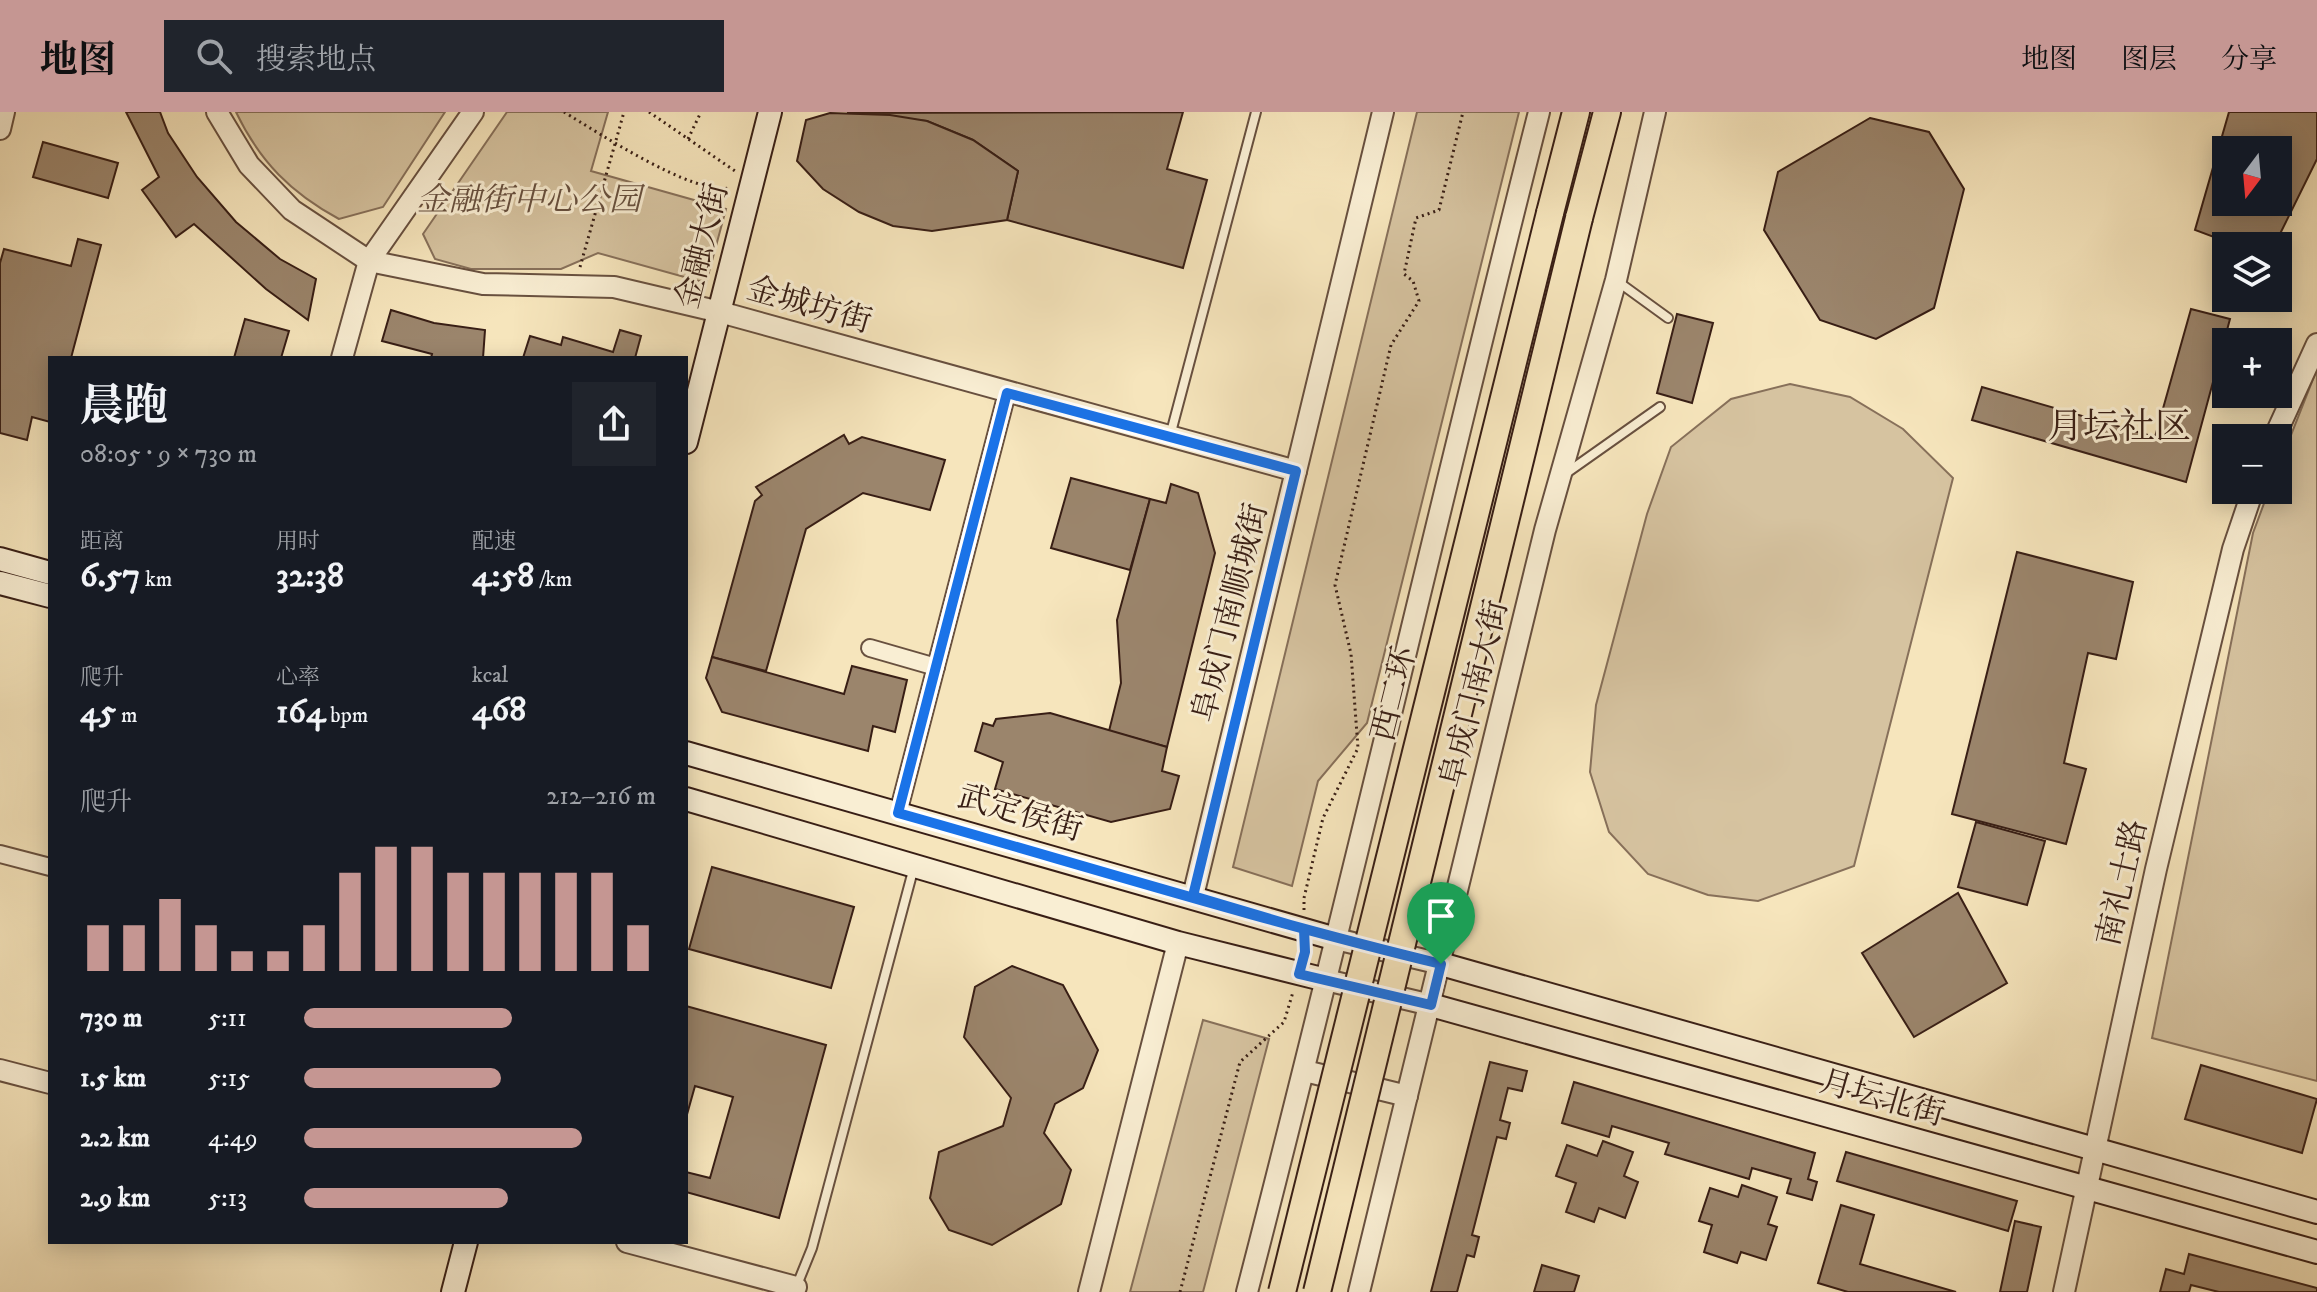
<!DOCTYPE html>
<html lang="zh">
<meta charset="utf-8">
<style>
:root{--surface:#171b24;--page:#20242c;--text:#f1f3f6;--muted:#9ea1a6;--accent:#c59692}
body{margin:0;font-family:"IM FELL DW Pica","Noto Serif SC",serif;background:var(--page);color:var(--text);height:100vh;display:flex;flex-direction:column;font-size:30px;white-space:nowrap}
*{box-sizing:border-box;margin:0}
p{font-size:26px;color:var(--muted)}
.icon{flex:none;width:44px;height:44px;fill:none;stroke:currentColor;stroke-width:2;stroke-linecap:round;stroke-linejoin:round}
.map{position:relative;flex:1;overflow:hidden}
.drawer{position:absolute;left:48px;top:244px;width:640px;height:888px;display:flex;flex-direction:column;background:var(--surface);border-radius:0px;box-shadow:0 4px 20px #0003}
.drawer>*{flex:none}
.needle{width:52px;rotate:196deg}
.controls{position:absolute;left:2212px;top:24px;display:grid;gap:16px}
.controls a{display:grid;place-items:center;width:80px;height:80px;border-radius:0px;background:var(--surface);box-shadow:0 4px 20px #0003;font-size:40px}
.pin{position:absolute;display:grid;place-items:center;width:68px;height:68px;color:#fff;margin:-82px -34px;border-radius:50% 50% 50% 0;rotate:-45deg;box-shadow:0 0 8px #0007}
.pin .icon{rotate:45deg}
.round{display:grid;place-items:center;flex:none;width:84px;height:84px;border-radius:0px;background:var(--page)}
.head{display:flex;align-items:center;justify-content:space-between;height:136px;padding:0 32px}
h1{font-size:44px;font-weight:700;line-height:60px}
.stats{display:grid;grid-template-columns:repeat(3,1fr);gap:12px;height:136px;padding:8px 32px}
.stats div{display:grid;align-content:center}
.stats b{font-size:34px;font-weight:700}
.stats small{font-size:22px;font-weight:400}
.stats p{font-size:22px}
.chart{height:224px;padding:16px 32px}
.chart p{display:flex;justify-content:space-between}
.chart svg{width:100%;height:144px;margin-top:8px;stroke:var(--accent);stroke-width:6}
ul{padding:0 32px;list-style:none;font-size:26px}
li{display:grid;grid-template-columns:128px 96px 1fr;align-items:center;height:60px}
li i{height:20px;border-radius:10px;background:var(--accent)}
header{display:flex;align-items:center;gap:48px;box-sizing:border-box;height:112px;padding:0 40px;background:var(--accent);color:#111}
header strong{font-size:38px}
nav{display:flex;gap:44px;margin-inline-start:auto;font-size:28px}
.search{width:560px;height:72px;background:var(--page);display:flex;align-items:center;gap:20px;box-sizing:border-box;padding:0 28px;border-radius:0px;color:var(--muted);font-size:30px}
.map>svg:first-child{display:block}
</style>
<header>
<strong>地图</strong>
<div class="search"><svg class="icon" aria-label="search" viewBox="0 0 24 24"><circle cx="10" cy="10" r="6"/><path d="M15 15l6 6"/></svg>搜索地点</div>
<nav><a>地图</a><a>图层</a><a>分享</a></nav>
</header>
<div class="map">
<svg width="2317" height="1180" viewBox="0 0 2317 1180">
<rect width="100%" height="100%" fill="#f6e5bc"/>
<filter id="stains"><feTurbulence type="fractalNoise" baseFrequency=".0025" numOctaves="4"/><feColorMatrix values="0 0 0 0 .2 0 0 0 0 .09 0 0 0 0 .02 0 0 0 .5 -.17"/></filter>
<radialGradient id="worn" r=".72"><stop offset=".6" stop-color="#630" stop-opacity="0"/><stop offset="1" stop-color="#630" stop-opacity=".3"/></radialGradient>
<g fill="#d6c3a0" stroke="#87705a" stroke-width="2">
<path d="M236,0H445L383,95L339,107C291,81 260,50 236,0Z"/>
<path d="M507,0H608L591,59L726,97L706,171L598,141L561,157H471L435,147L423,122Z"/>
<path d="M1417,0H1519L1367,611L1318,669L1292,774L1233,755Z"/>
<path d="M2317,257V969L2152,926L2253,421L2269,378H2278V356Z"/>
<path d="M1790,272L1850,285L1903,317L1953,366L1854,754L1758,789L1708,783L1648,762L1609,720L1590,660L1596,593L1647,402L1671,335L1731,287Z"/>
<path d="M1203,908L1269,927L1203,1180H1130Z"/>
</g>
<g fill="#9b856c" stroke="#381e15" stroke-width="2" fill-rule="evenodd">
<path d="M126,0H160L168,21L197,65L236,110L280,147L316,167L308,208L266,177L194,112L176,125L142,78L159,65Z"/>
<path d="M1183,0L1167,57L1207,68L1183,156L1007,108L1018,59L973,28L927,9L847,1Z"/>
<path d="M2229,0H2317V47L2274,134H2238L2195,118ZM2226,38H2278V90H2226Z"/>
<path d="M830,1L890,3L927,9L973,28L1018,59L1007,108L932,119L893,114L859,100L823,77L797,49L806,8Z"/>
<path d="M1870,6L1929,20L1964,77L1934,196L1876,227L1820,208L1764,118L1778,60Z"/>
<path d="M43,30L118,51L108,86L33,65Z"/>
<path d="M78,127L101,133L71,246H50V310L32,305L27,328L0,321V151L4,137L71,154Z"/>
<path d="M2191,197L2230,207L2186,370L1972,308L1982,275L2155,325Z"/>
<path d="M391,198L434,211L485,218L483,246H431L432,242L382,229Z"/>
<path d="M1677,202L1713,211L1692,291L1657,281Z"/>
<path d="M245,207L289,219L281,246H234Z"/>
<path d="M620,218L641,224L635,246H523L530,224L561,233L563,225L613,240Z"/>
<path d="M844,323L849,332L862,325L945,348L930,398L863,381L806,417L766,559L712,545L755,389L762,383L756,375Z"/>
<path d="M1071,366L1150,387L1130,458L1051,436Z"/>
<path d="M1171,372L1198,381L1215,441L1167,635L1109,619L1121,571L1117,508L1150,387L1166,391Z"/>
<path d="M2017,440L2133,470L2116,547L2088,541L2064,651L2086,657L2066,732L1952,702Z"/>
<path d="M712,545L844,582L852,554L907,568L895,620L873,614L868,639L722,600L706,566Z"/>
<path d="M1050,601L1167,635L1162,659L1179,664L1170,697L1111,710L995,677L1003,650L975,639L983,611L993,614L996,607Z"/>
<path d="M1976,710L2045,729L2027,793L1958,775Z"/>
<path d="M712,755L854,795L831,876L689,837Z"/>
<path d="M1958,781L2007,871L1914,925L1862,841Z"/>
<path d="M1012,854L1063,873L1098,938L1083,976L1055,992L1044,1021L1071,1058L1061,1092L992,1133L949,1118L930,1086L939,1040L1003,1014L1011,986L964,925L975,875Z"/>
<path d="M686,894L826,933L779,1106L686,1080V1060L710,1066L733,985L695,974L686,1006Z"/>
<path d="M1490,950L1527,959L1522,979L1508,976L1500,1008L1510,1011L1506,1027L1497,1025L1472,1123L1479,1125L1474,1145L1467,1143L1457,1180H1431Z"/>
<path d="M2201,953L2317,987L2302,1041L2185,1007Z"/>
<path d="M1574,970L1815,1041L1808,1067L1817,1070L1812,1088L1787,1081L1791,1067L1752,1056L1749,1067L1665,1042L1669,1031L1612,1014L1609,1025L1562,1011Z"/>
<path d="M1603,1029L1633,1040L1624,1064L1638,1070L1625,1106L1599,1096L1594,1110L1566,1100L1576,1071L1556,1064L1567,1033L1597,1044Z"/>
<path d="M1846,1040L2017,1089L2008,1119L1837,1069Z"/>
<path d="M1742,1073L1777,1085L1768,1112L1777,1115L1766,1148L1741,1140L1737,1151L1704,1140L1712,1113L1699,1109L1710,1076L1738,1085Z"/>
<path d="M1841,1093L1874,1103L1860,1152L1956,1180H1848L1818,1171Z"/>
<path d="M2015,1109L2041,1115L2027,1180H2000Z"/>
<path d="M2189,1142L2317,1176V1180H2219L2191,1173L2189,1180H2160L2166,1157L2184,1162Z"/>
<path d="M1542,1153L1579,1164L1574,1180H1534Z"/>
</g>
<g fill="none" stroke-linecap="round" stroke-linejoin="round">
<g stroke="#68503f" stroke-width="12">
<g id="service">
<path d="M1617,169L1668,206"/>
<path d="M1170,324L1256,0"/>
<path d="M1565,362L1660,295"/>
<path d="M797,1173L812,1136L914,755"/>
</g>
</g>
<g stroke="#68503f" stroke-width="20">
<g id="minor">
<path d="M870,536L936,555"/>
<path d="M898,701L1007,281"/>
<path d="M0,742L50,755"/>
</g>
</g>
<g stroke="#68503f" stroke-width="24">
<g id="tertiary">
<path d="M217,0L249,53L292,98L369,149L483,172L614,175L720,200L1296,359"/>
<path d="M0,17L4,0"/>
<path d="M342,246L369,149L473,0"/>
<path d="M2274,326L2317,232"/>
<path d="M1193,784L1383,0"/>
<path d="M1336,827L1441,852"/>
<path d="M1326,868L1431,893"/>
<path d="M0,958L50,971"/>
<path d="M1305,959L1407,984"/>
<path d="M627,1130L796,1175"/>
<path d="M1089,1180L1178,831"/>
<path d="M1247,1180C1349,788 1439,393 1539,0"/>
<path d="M1359,1180L1545,418L1616,168L1655,0"/>
<path d="M2064,1180L2156,757L2233,437L2253,378"/>
</g>
</g>
<g stroke="#381e15" stroke-width="26">
<g id="secondary">
<path d="M686,330L770,0"/>
<path d="M0,447L50,461"/>
<path d="M0,471L50,484"/>
<path d="M686,641L1336,827"/>
<path d="M686,687L1178,831L1326,868"/>
<path d="M1441,852L2317,1100"/>
<path d="M1431,893L2317,1140"/>
<path d="M453,1180L466,1130"/>
</g>
</g>
<g stroke="#381e15" stroke-width="30">
<g id="trunk">
<path d="M1550,101L1576,0"/>
<path d="M1579,106L1607,0"/>
</g>
</g>
<g stroke="#381e15" stroke-width="3" stroke-dasharray="2 4" stroke-linecap="butt">
<path d="M564,0C597,20 693,83 729,76"/>
<path d="M649,0L735,59"/>
<path d="M688,27L701,0"/>
<path d="M580,155L624,0"/>
<path d="M1304,798V786L1323,706L1358,636L1351,542L1335,473L1391,233L1419,189L1413,169L1404,162L1416,106L1439,98L1463,0"/>
<path d="M1180,1180L1240,950L1284,910L1293,880"/>
</g>
<use href="#service" stroke="#f9eed3" stroke-width="8"/>
<use href="#minor" stroke="#f9eed3" stroke-width="16"/>
<use href="#tertiary" stroke="#f9eed3" stroke-width="20"/>
<use href="#secondary" stroke="#f9eed3" stroke-width="22"/>
<use href="#trunk" stroke="#f6e5bc" stroke-width="26"/>
<g stroke="#381e15" stroke-width="30" stroke-linecap="butt">
<g id="trunk-bridge">
<path d="M1282,1180L1550,101"/>
<path d="M1317,1180L1579,106"/>
</g>
</g>
<use href="#trunk-bridge" stroke="#f6e5bc" stroke-width="26"/>
</g>
<g fill="none" stroke-linecap="round" stroke-linejoin="round">
<g stroke="#fff" stroke-width="16">
<path id="route" d="M1441,852C1259,808 1079,752 898,701L1007,281L1296,359L1193,784L1304,817L1305,840L1299,862L1431,893L1441,852"/>
</g>
<use href="#route" stroke="#1a73e8" stroke-width="10"/>
</g>
<g text-anchor="middle" dominant-baseline="central" stroke-width="6" stroke-linejoin="round" paint-order="stroke">
<g font-size="32" font-style="italic" fill="#67503f" stroke="#f9eed3">
<text x="529" y="89">金融街中心公园</text>
</g>
<g font-size="32" fill="#381e15" stroke="#f9eed3">
<text transform="translate(703 134) rotate(-76)">金融大街</text>
<text transform="translate(809 194) rotate(16)">金城坊街</text>
<text transform="translate(1231 501) rotate(-76)">阜成门南顺城街</text>
<text transform="translate(1395 582) rotate(-76)">西二环</text>
<text transform="translate(1475 582) rotate(-76)">阜成门南大街</text>
<text transform="translate(1020 702) rotate(16)">武定侯街</text>
<text transform="translate(2123 771) rotate(-77)">南礼士路</text>
<text transform="translate(1882 987) rotate(16)">月坛北街</text>
</g>
<g font-size="36" fill="#381e15" stroke="#f9eed3">
<text x="2119" y="315">月坛社区</text>
</g>
</g>
<rect width="100%" height="100%" filter="url(#stains)"/>
<rect width="100%" height="100%" fill="url(#worn)"/>
</svg>
<div class="controls">
<a><svg class="needle" viewBox="-14 -14 28 28"><path d="M0-13l5 13h-10z" fill="#e53935"/><path d="M0 13l5-13h-10z" fill="#9ea1a6"/></svg></a>
<a><svg class="icon" aria-label="layers" viewBox="0 0 24 24"><path d="M12 4l9 5-9 5-9-5zM3 14l9 5 9-5"/></svg></a>
<a>+</a>
<a>−</a>
</div>
<div class="pin" style="left:1441px;top:852px;background:#1e9e55"><svg class="icon" aria-label="arrive" viewBox="0 0 24 24"><path d="M6 21V4h12l-3 4 3 4H6"/></svg></div>
<section class="drawer">
<div class="head"><div><h1>晨跑</h1><p>08:05 · 9 × 730 m</p></div><a class="round"><svg class="icon" aria-label="share" viewBox="0 0 24 24"><path d="M12 15V3M7 8l5-5 5 5M5 13v7h14v-7"/></svg></a></div>
<div class="stats">
<div><p>距离</p><b>6.57<small> km</small></b></div>
<div><p>用时</p><b>32:38</b></div>
<div><p>配速</p><b>4:58<small> /km</small></b></div>
</div>
<div class="stats">
<div><p>爬升</p><b>45<small> m</small></b></div>
<div><p>心率</p><b>164<small> bpm</small></b></div>
<div><p>kcal</p><b>468</b></div>
</div>
<div class="chart"><p><span>爬升</span>212–216 m</p>
<svg viewBox="0 0 160 44" preserveAspectRatio="none"><path d="M5 44V30M15 44V30M25 44V22M35 44V30M45 44V38M55 44V38M65 44V30M75 44V14M85 44V6M95 44V6M105 44V14M115 44V14M125 44V14M135 44V14M145 44V14M155 44V30"/></svg>
</div>
<ul>
<li><b>730 m</b>5:11<i style="width:59%"></i></li>
<li><b>1.5 km</b>5:15<i style="width:56%"></i></li>
<li><b>2.2 km</b>4:49<i style="width:79%"></i></li>
<li><b>2.9 km</b>5:13<i style="width:58%"></i></li>
</ul>
</section>
</div>
